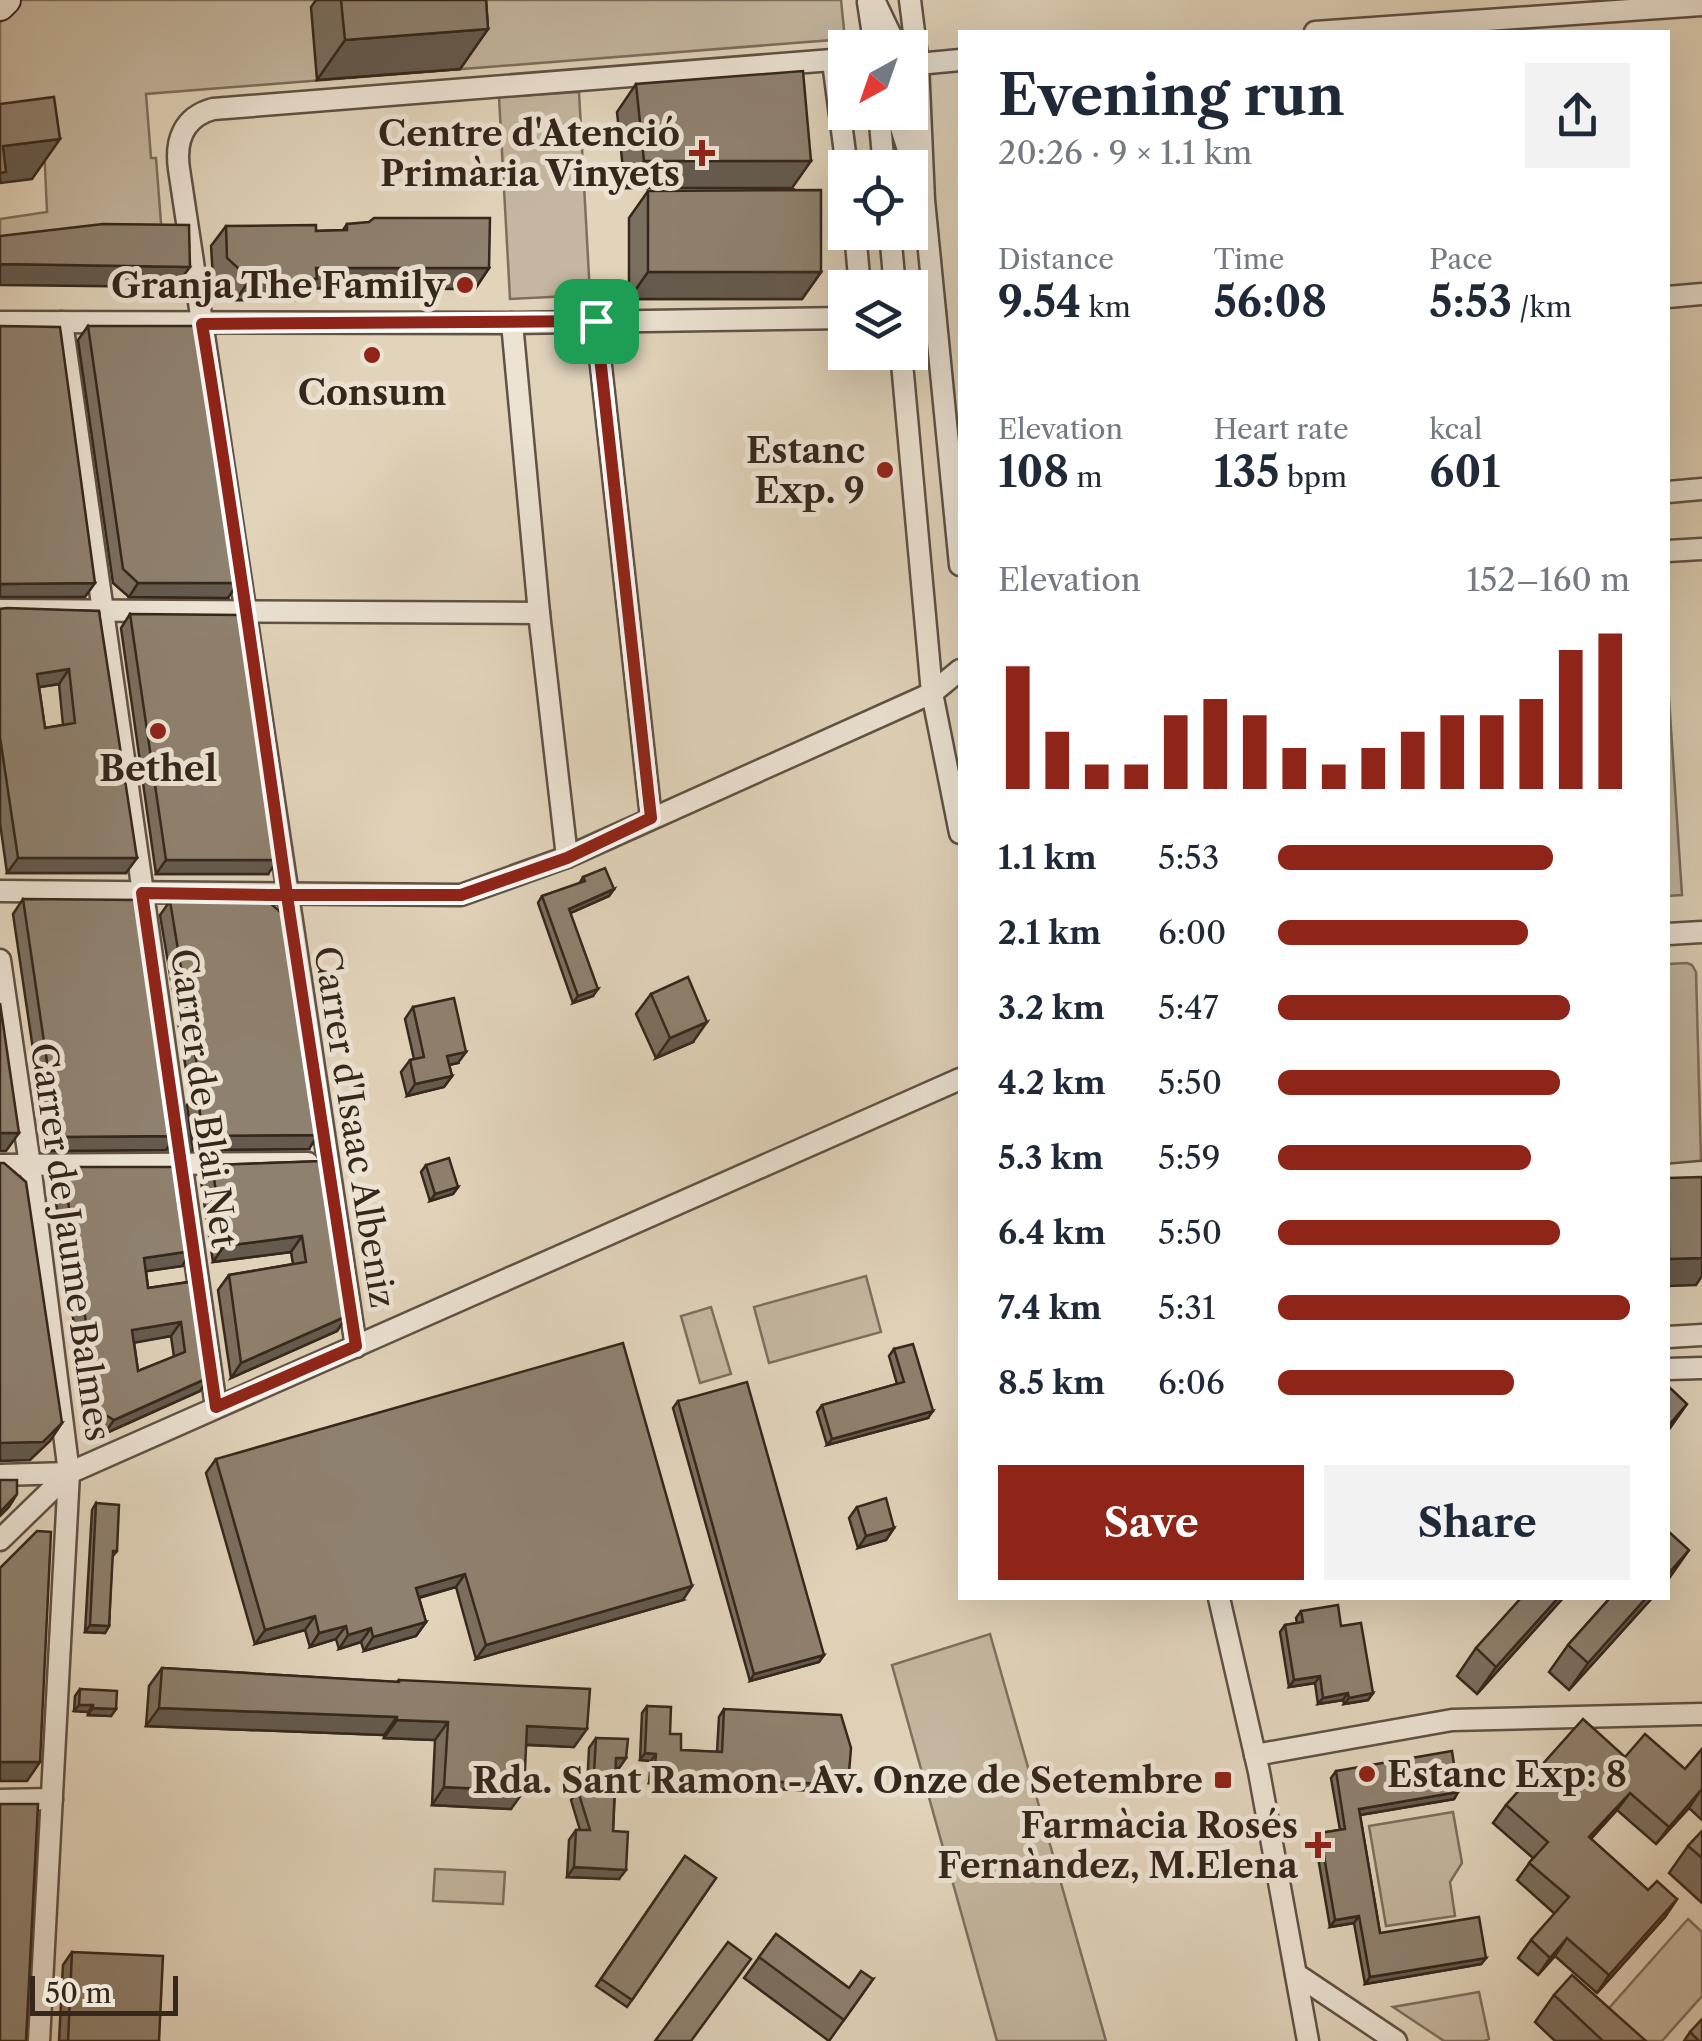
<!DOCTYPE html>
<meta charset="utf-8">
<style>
:root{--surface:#fff;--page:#f2f2f3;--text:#1f2937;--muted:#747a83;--accent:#8f2418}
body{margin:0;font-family:"Libre Caslon Text",serif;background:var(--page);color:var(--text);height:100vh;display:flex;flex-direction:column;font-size:38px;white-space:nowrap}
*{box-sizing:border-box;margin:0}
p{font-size:32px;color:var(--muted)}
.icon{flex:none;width:55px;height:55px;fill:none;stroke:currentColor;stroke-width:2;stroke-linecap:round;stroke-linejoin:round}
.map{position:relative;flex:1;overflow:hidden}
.panel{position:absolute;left:958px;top:30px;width:712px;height:1570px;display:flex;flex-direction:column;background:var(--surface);border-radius:0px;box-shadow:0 10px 40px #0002}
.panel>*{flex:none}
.needle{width:65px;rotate:220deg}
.buttons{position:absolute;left:828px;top:30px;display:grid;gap:20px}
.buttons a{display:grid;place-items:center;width:100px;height:100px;border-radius:0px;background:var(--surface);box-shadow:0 10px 40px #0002;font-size:50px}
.scale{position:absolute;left:30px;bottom:25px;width:148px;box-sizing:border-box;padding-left:10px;border:5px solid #35271c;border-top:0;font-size:28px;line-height:35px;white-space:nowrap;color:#35271c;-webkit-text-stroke:8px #ece3d3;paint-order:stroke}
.pin{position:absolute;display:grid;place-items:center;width:85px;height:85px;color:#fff;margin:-42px;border-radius:20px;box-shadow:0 5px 15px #0006}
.round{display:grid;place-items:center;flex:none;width:105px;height:105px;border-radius:0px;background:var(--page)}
.overview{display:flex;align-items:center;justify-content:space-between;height:170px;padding:0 40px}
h1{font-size:55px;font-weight:700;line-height:75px}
.figures{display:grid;grid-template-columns:repeat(3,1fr);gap:15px;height:170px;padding:10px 40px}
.figures div{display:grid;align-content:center}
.figures b{font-size:42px;font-weight:700}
.figures small{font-size:28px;font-weight:400}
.figures p{font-size:28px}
.chart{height:280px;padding:20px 40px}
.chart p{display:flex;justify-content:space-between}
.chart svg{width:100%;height:180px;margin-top:10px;stroke:var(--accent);stroke-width:6}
.button{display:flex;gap:20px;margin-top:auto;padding:20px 40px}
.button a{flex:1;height:115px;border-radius:0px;background:var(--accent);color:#fff;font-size:40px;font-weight:700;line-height:115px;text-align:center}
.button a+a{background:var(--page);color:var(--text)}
ul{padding:0 40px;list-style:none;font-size:32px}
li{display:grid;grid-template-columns:160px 120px 1fr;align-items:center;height:75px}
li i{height:25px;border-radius:12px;background:var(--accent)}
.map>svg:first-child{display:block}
</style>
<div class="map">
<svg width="1702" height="2041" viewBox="0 0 1702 2041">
<rect width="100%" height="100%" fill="#e2d4bb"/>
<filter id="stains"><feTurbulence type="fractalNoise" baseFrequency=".002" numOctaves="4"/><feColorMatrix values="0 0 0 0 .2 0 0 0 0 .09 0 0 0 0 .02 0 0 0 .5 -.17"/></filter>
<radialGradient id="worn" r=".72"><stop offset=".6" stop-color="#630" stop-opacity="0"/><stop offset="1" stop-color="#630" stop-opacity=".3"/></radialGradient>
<g fill="#c5b7a0" stroke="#7d6f5e" stroke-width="2.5">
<path d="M19,0H841L845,39L146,94L151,158H156L162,236L0,242V219L47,212L43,123L0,128V23Z"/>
<path d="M579,92L590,295L510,299L499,97Z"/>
<path d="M1668,683L1682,895L1668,896Z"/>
<path d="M1687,963L1692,965L1696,972L1702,1195L1668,1196V964Z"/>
<path d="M866,1276L881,1332L769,1363L754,1307Z"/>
<path d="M711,1307L731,1374L700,1383L681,1316Z"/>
<path d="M990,1634L1106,2041H997L892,1665Z"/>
<path d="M1453,1812L1462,1863L1450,1882L1455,1916L1386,1926L1369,1826Z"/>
<path d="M435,1869L505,1872L503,1904L433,1901Z"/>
<path d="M1688,1919L1702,1932V1996L1662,2041H1632L1603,2015Z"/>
<path d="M1479,1992L1489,2039L1484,2041H1444L1393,2007Z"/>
</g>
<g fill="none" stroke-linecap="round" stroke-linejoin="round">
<g stroke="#605244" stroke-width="25">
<g id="street">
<path d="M874,0L897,48"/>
<path d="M910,0L918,64L924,200L960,565"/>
<path d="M868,2L875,48"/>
<path d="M1315,32L1702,5"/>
<path d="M910,60L918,64L960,60"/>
<path d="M833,62L847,168"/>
<path d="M879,112L884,168"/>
<path d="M896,112L916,175"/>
<path d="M855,232L860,288"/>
<path d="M890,232L895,288"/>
<path d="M1668,297L1702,294"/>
<path d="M910,315L935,313"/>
<path d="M596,321L651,818"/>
<path d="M0,322L512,323L845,318"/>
<path d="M62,322L216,1407"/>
<path d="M512,323L539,613L567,857"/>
<path d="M901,352L932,693L960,833"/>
<path d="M1668,492L1702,489"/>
<path d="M1668,551L1702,549"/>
<path d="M0,610L539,613"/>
<path d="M0,891L461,895L567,857L932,693L960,670"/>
<path d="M1668,934L1702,932"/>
<path d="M0,960L30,1165L69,1473L39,2041"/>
<path d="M0,1165L308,1163"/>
<path d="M1668,1175L1702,1172"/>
<path d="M1668,1337L1702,1335"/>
<path d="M356,1347L179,169C175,141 183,117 213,109L845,59"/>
<path d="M1668,1369L1702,1368"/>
<path d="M0,1475L69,1473"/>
<path d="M0,1540L69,1473L960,1079"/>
<path d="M1219,1598L1259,1772L1308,2041"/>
<path d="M1255,1755L1452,1720L1702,1714"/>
<path d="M0,1800L52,1799"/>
<path d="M1296,1974L1396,2041"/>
</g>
</g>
<g stroke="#35271c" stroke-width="32">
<path id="secondary" d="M0,6L6,0"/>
</g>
<use href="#street" stroke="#ece3d3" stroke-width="20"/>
<use href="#secondary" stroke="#ece3d3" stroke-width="28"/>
</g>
<g fill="#7b6f5f" stroke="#35271c" stroke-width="2.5" fill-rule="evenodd">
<path d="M316,0H486L488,29L460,69L317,80L311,7Z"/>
<path d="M636,84L792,188H625L617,112Z"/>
<path d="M648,191L821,272L802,299H629V218Z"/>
<path d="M347,224L489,268L475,289L310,288L302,300H236L213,278L211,246L226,226L316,231L343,230Z"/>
<path d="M88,326L228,598L129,597L113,583L78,340Z"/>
<path d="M0,609L99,611L126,873H7L0,823ZM59,684L63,725L45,728L39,687Z"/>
<path d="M130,614L268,874H156L121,628Z"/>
<path d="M583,877L614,889L609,896L570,913L593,996L573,1003L538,903L542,896L579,884Z"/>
<path d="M23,899L176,1136L166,1150L48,1151L13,914Z"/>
<path d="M170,901L309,1149L193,1150L187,1105L191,1099L160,915Z"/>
<path d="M651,994L693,1042L656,1058L636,1014Z"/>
<path d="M413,1007L458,1063L449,1065L452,1076L444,1087L407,1096L401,1072L410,1060L414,1059L405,1019Z"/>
<path d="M324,1161L347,1316L337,1331L231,1378L218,1290L229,1275L293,1264L291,1252L213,1262L201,1181L212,1165Z"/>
<path d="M426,1165L458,1187L453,1194L430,1201L421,1172Z"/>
<path d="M63,1167L182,1266L146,1271L148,1288L196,1281L210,1377L200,1391L104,1434L89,1426L53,1182ZM171,1336L174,1357L138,1371L134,1342Z"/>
<path d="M894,1349L928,1418L827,1445L817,1412L822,1405L897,1384L889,1356Z"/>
<path d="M678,1401L824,1655L819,1662L750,1681L673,1408Z"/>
<path d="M216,1459L683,1600L476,1659L456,1587L419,1598L426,1622L416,1636L364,1651L361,1642L339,1649L336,1639L310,1647L305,1630L255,1644L206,1473Z"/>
<path d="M96,1503L117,1551L112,1557L109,1626L105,1633L85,1632L92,1510Z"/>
<path d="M857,1507L894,1528L886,1540L858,1548L849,1518Z"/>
<path d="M1563,1598L1477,1694L1457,1676L1476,1648Z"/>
<path d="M1610,1598H1652L1569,1690L1549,1672L1568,1645Z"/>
<path d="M1301,1611L1341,1626L1373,1693L1368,1700L1344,1704L1343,1700L1318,1704L1315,1683L1289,1687L1280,1632L1285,1625L1297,1623L1296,1618Z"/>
<path d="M162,1668L397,1682L399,1680L574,1747L526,1745L511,1809L432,1805L435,1740L384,1738V1735L146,1726L149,1686Z"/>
<path d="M80,1689L116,1709L111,1716L88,1715V1712L74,1711L75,1696Z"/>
<path d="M647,1706L681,1750L717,1752L719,1717L724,1709L843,1792L649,1783L651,1761L640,1760L642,1713Z"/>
<path d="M596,1738L626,1758L619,1768H616L613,1831L619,1879L567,1877L569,1840L576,1830H580L571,1800L578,1791H587L589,1748Z"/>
<path d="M1702,1749V1820L1689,1808L1656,1844L1617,1810L1591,1839L1648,1890L1677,1899L1665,1917L1597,1993L1555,1956L1538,1975L1518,1958L1531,1940L1555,1914L1517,1880L1533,1858L1493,1823L1506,1805L1625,1757L1685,1769Z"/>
<path d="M1336,1771L1458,1792L1454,1799L1360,1815L1380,1933L1486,1958L1481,1964L1365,1984L1354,1923L1330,1927L1315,1840L1320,1833L1340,1830L1331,1778Z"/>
<path d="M1702,1831V1903L1669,1873L1688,1846Z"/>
<path d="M685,1856L716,1878L627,2007L596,1986Z"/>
<path d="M776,1934L849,1988L873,1979L829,2041L744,1978Z"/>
<path d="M72,1952L159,2041H59L63,1965Z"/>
<path d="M1554,1995L1646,2041H1555L1535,2022Z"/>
<path d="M1690,2032L1702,2041H1684Z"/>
</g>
<g fill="#645a4e" stroke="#35271c" stroke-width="2.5">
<path d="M488,29L460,69L317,80L345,40Z"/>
<path d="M60,139L32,179L0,183V151L3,146Z"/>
<path d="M644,161H811L792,188H625Z"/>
<path d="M0,264L190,267L175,287L0,285Z"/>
<path d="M316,268H489L475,289L310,288L302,300H236L250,279Z"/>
<path d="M648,272H821L802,299H629Z"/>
<path d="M95,583L85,597H0V584Z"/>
<path d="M138,583H238L228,598L129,597Z"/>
<path d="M69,669L59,684L27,689L37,674Z"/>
<path d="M18,858H137L126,873H7Z"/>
<path d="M166,860H278L268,874H156Z"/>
<path d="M614,889L609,896L564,916L569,909Z"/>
<path d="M598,989L593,996L573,1003L578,996Z"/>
<path d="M707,1022L693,1042L656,1058L670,1038Z"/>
<path d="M466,1052L458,1063L439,1067L447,1056Z"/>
<path d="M452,1076L444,1087L407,1096L415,1084Z"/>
<path d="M0,1133H19L6,1151H0Z"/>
<path d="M318,1135L309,1149L193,1150L203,1136Z"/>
<path d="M176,1136L166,1150L48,1151L58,1137Z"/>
<path d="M458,1187L453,1194L430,1201L435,1194Z"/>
<path d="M302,1236L291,1252L213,1262L224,1246Z"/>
<path d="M192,1251L182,1266L134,1273L144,1258Z"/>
<path d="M1702,1258V1276L1696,1285L1668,1286V1261L1669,1259Z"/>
<path d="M347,1316L337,1331L231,1378L241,1363Z"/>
<path d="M181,1322L171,1336L122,1345L132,1330Z"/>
<path d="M210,1377L200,1391L104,1434L114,1420Z"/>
<path d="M1687,1404L1668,1431V1432V1426Z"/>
<path d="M933,1411L928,1418L827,1445L832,1439Z"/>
<path d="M62,1423L50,1441L30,1460L0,1461V1443Z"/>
<path d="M17,1494L9,1507L0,1516V1512Z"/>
<path d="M894,1528L886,1540L858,1548L866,1536Z"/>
<path d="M1689,1550L1670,1577L1668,1580V1574Z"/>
<path d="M465,1574L456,1587L406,1601L416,1588Z"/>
<path d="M692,1586L683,1600L476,1659L486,1645Z"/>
<path d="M1558,1598H1563L1477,1694L1496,1667Z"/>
<path d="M1646,1598H1652L1569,1690L1588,1663Z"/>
<path d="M315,1616L305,1630L255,1644L265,1630Z"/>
<path d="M426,1622L416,1636L364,1651L373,1637Z"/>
<path d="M90,1625L109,1626L105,1633L85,1632Z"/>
<path d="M346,1626L336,1639L310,1647L319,1633Z"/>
<path d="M371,1628L361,1642L339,1649L348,1635Z"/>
<path d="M824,1655L819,1662L750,1681L754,1674Z"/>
<path d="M1320,1676L1315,1683L1289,1687L1294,1680Z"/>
<path d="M1348,1693L1343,1700L1318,1704L1323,1698Z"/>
<path d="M1373,1693L1368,1700L1344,1704L1349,1698Z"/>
<path d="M79,1705H93L88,1712L74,1711Z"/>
<path d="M93,1708L116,1709L111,1716L88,1715Z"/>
<path d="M159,1708L397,1717L384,1735L146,1726Z"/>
<path d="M397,1720L448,1722L435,1740L384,1738Z"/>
<path d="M527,1726L587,1729L574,1747L515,1744Z"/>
<path d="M645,1753L656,1754L651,1761L640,1760Z"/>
<path d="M616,1758H626L619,1768H610Z"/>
<path d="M0,1762H40L27,1781H0Z"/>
<path d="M654,1776L848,1785L843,1792L649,1783Z"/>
<path d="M444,1787L524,1791L511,1809L432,1805Z"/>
<path d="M1701,1790L1689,1808L1656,1844L1669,1827Z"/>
<path d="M1458,1792L1454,1799L1354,1816L1359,1809Z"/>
<path d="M1630,1793L1617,1810L1576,1855L1589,1837Z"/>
<path d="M574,1867L626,1870L619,1879L567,1877Z"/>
<path d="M1677,1899L1665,1917L1597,1993L1609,1975Z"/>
<path d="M1359,1916L1354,1923L1330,1927L1335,1920Z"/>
<path d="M1567,1938L1555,1956L1538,1975L1550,1958Z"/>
<path d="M1486,1958L1481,1964L1365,1984L1370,1977Z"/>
</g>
<g fill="#8f816f" stroke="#35271c" stroke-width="2.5" fill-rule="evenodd">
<path d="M341,0H486L488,29L345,40Z"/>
<path d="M803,71L811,161H644L636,84Z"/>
<path d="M54,97L60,139L3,146L6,172L0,173V104Z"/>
<path d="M821,190V272H648V191Z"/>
<path d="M374,218H490L489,268H316L317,279H250L227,258L226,226L316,225V231L347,230V224L369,222Z"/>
<path d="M103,224L189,225L190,267L0,264V236Z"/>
<path d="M0,326L60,327L95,583L0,584Z"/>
<path d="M88,326H200L238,583H138L123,569Z"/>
<path d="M7,608L99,611L137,858H18L0,737V609ZM69,669L75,723L45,728L37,674Z"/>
<path d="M130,614L242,615L278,860H166Z"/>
<path d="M605,868L614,889L569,909L598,989L578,996L542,896L585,881L583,877Z"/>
<path d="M23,899L142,900L176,1136L58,1137Z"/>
<path d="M170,901L269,902L286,917L318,1135L203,1136L197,1091L201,1090Z"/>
<path d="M688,977L707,1022L670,1038L651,994Z"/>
<path d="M454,998L466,1052L447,1056L452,1076L415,1084L410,1060L424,1057L413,1007Z"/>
<path d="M0,1003L19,1133H0Z"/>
<path d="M449,1158L458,1187L435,1194L426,1165Z"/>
<path d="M324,1161L347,1316L241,1363L229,1275L306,1262L302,1236L224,1246L212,1165Z"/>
<path d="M0,1163H4L26,1182L62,1423L43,1442L0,1443Z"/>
<path d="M63,1167H180L192,1251L144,1258L148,1288L196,1281L210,1377L114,1420L99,1411ZM181,1322L185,1352L138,1371L132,1330Z"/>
<path d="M1702,1177V1258L1669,1259L1668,1178Z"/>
<path d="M623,1343L692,1586L486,1645L465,1574L416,1588L426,1622L373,1637L371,1628L348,1635L346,1626L319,1633L315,1616L265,1630L216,1459Z"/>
<path d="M913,1344L933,1411L832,1439L822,1405L904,1382L894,1349Z"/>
<path d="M747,1382L824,1655L754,1674L678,1401Z"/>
<path d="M1668,1386L1687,1404L1668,1426Z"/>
<path d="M0,1480H17V1494L0,1512Z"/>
<path d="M886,1498L894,1528L866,1536L857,1507Z"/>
<path d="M96,1503L119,1505L117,1551H113L109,1626L90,1625Z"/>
<path d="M37,1531L51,1532L40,1762H0V1568Z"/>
<path d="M1669,1532L1689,1550L1668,1574V1534Z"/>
<path d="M1521,1598H1558L1496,1667L1476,1648Z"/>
<path d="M1610,1598H1646L1588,1663L1568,1645Z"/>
<path d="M1338,1605L1341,1626L1361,1623L1373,1693L1349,1698L1348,1693L1323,1698L1320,1676L1294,1680L1285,1625L1303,1622L1301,1611Z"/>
<path d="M162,1668L399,1682V1680L590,1689L587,1729L527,1726L524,1791L444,1787L448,1722L397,1720V1717L159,1708Z"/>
<path d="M80,1689L117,1691L116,1709L93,1708V1705H79Z"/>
<path d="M647,1706L671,1707L670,1734H681V1750L722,1752L724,1709L841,1715L851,1748L848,1785L654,1776L656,1754L645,1753Z"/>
<path d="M1583,1719L1625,1757L1645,1734L1685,1769L1702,1749V1791L1701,1790L1669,1827L1630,1793L1589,1837L1648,1890L1657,1881L1677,1899L1609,1975L1567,1938L1550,1958L1531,1940L1569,1897L1529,1863L1548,1842L1506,1805Z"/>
<path d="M596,1738L628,1739L626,1758H616L613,1831L628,1832L626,1870L574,1867L576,1830H590L578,1791H593Z"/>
<path d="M1452,1751L1458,1792L1359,1809L1380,1933L1479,1917L1486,1958L1370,1977L1359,1916L1335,1920L1320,1833L1345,1829L1336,1771Z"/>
<path d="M0,1804H38L26,2041H0Z"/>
<path d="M1702,1831V1858L1688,1846Z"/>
<path d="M685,1856L716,1878L632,2000L601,1979Z"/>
<path d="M776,1934L849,1988L861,1971L873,1979L844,2020L759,1957Z"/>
<path d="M728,1942L751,1959L691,2041H655Z"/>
<path d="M72,1952L163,1956L159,2041H68Z"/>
<path d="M1572,1975L1646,2041H1603L1554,1995Z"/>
<path d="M1702,2019V2041H1699L1690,2032Z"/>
</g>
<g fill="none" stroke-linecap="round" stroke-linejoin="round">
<g stroke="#fff" stroke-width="20">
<path id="route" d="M596,321L202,324C233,514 260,705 287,895L290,916L356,1346L216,1407L142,893L269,895H461L567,858L651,818L596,321"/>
</g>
<use href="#route" stroke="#8f2418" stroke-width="12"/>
</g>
<g fill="#8f2418" stroke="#ece3d3" stroke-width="4">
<path d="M697 138h10v10h10v10h-10v10h-10v-10h-10v-10h10z"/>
<circle cx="465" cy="285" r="10"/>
<circle cx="372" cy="355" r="10"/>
<circle cx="885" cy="470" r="10"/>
<circle cx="158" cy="731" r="10"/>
<circle cx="1367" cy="1774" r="10"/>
<rect x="1213" y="1770" width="20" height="20" rx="5"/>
<path d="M1313 1830h10v10h10v10h-10v10h-10v-10h-10v-10h10z"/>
</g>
<g text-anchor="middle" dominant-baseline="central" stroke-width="10" stroke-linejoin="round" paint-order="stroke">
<g font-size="35" font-weight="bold" fill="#35271c" stroke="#ece3d3" text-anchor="end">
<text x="680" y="133">Centre d'Atenció<tspan x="680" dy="40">Primària Vinyets</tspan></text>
<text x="445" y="285">Granja The Family</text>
<text x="372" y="392" text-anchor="middle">Consum</text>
<text x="865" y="450">Estanc<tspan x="865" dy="40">Exp. 9</tspan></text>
<text x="158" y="768" text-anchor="middle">Bethel</text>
<text x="1387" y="1774" text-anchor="start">Estanc Exp: 8</text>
<text x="1203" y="1780">Rda. Sant Ramon - Av. Onze de Setembre</text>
<text x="1298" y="1825">Farmàcia Rosés<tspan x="1298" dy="40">Fernàndez, M.Elena</tspan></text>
</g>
<g font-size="35" fill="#35271c" stroke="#ece3d3">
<text transform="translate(204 1098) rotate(82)">Carrer de Blai Net</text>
<text transform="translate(355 1127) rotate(81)">Carrer d'Isaac Albeniz</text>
<text transform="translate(71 1242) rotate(82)">Carrer de Jaume Balmes</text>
</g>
</g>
<rect width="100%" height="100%" filter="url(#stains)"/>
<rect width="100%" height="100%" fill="url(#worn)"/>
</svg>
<div class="buttons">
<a><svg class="needle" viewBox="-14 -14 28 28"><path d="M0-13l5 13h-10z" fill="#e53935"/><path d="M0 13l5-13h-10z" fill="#747a83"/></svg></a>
<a><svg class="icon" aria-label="locate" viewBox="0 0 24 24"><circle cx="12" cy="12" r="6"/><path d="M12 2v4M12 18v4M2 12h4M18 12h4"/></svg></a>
<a><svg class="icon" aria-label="layers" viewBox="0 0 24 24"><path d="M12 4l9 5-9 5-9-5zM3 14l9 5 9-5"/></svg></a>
</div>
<div class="scale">50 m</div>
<div class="pin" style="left:596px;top:321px;background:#1e9e55"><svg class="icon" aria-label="arrive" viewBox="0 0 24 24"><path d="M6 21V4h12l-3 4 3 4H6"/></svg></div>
<section class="panel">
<div class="overview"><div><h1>Evening run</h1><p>20:26 · 9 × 1.1 km</p></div><a class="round"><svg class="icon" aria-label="share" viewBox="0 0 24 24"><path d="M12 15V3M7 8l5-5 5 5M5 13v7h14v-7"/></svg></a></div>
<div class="figures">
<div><p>Distance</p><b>9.54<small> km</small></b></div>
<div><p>Time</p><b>56:08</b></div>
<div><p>Pace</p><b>5:53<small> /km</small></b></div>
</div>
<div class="figures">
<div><p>Elevation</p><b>108<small> m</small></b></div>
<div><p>Heart rate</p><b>135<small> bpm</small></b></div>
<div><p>kcal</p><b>601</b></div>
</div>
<div class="chart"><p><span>Elevation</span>152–160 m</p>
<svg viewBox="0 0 160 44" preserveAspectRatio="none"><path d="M5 44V14M15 44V30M25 44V38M35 44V38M45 44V26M55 44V22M65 44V26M75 44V34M85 44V38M95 44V34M105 44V30M115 44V26M125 44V26M135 44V22M145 44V10M155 44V6"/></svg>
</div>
<ul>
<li><b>1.1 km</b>5:53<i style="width:78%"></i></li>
<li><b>2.1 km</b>6:00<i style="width:71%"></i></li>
<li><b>3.2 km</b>5:47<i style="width:83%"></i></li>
<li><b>4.2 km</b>5:50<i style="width:80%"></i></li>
<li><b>5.3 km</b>5:59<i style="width:72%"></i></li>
<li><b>6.4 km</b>5:50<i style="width:80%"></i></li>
<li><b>7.4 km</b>5:31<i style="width:100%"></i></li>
<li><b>8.5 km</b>6:06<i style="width:67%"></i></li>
</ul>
<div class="button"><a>Save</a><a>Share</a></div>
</section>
</div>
